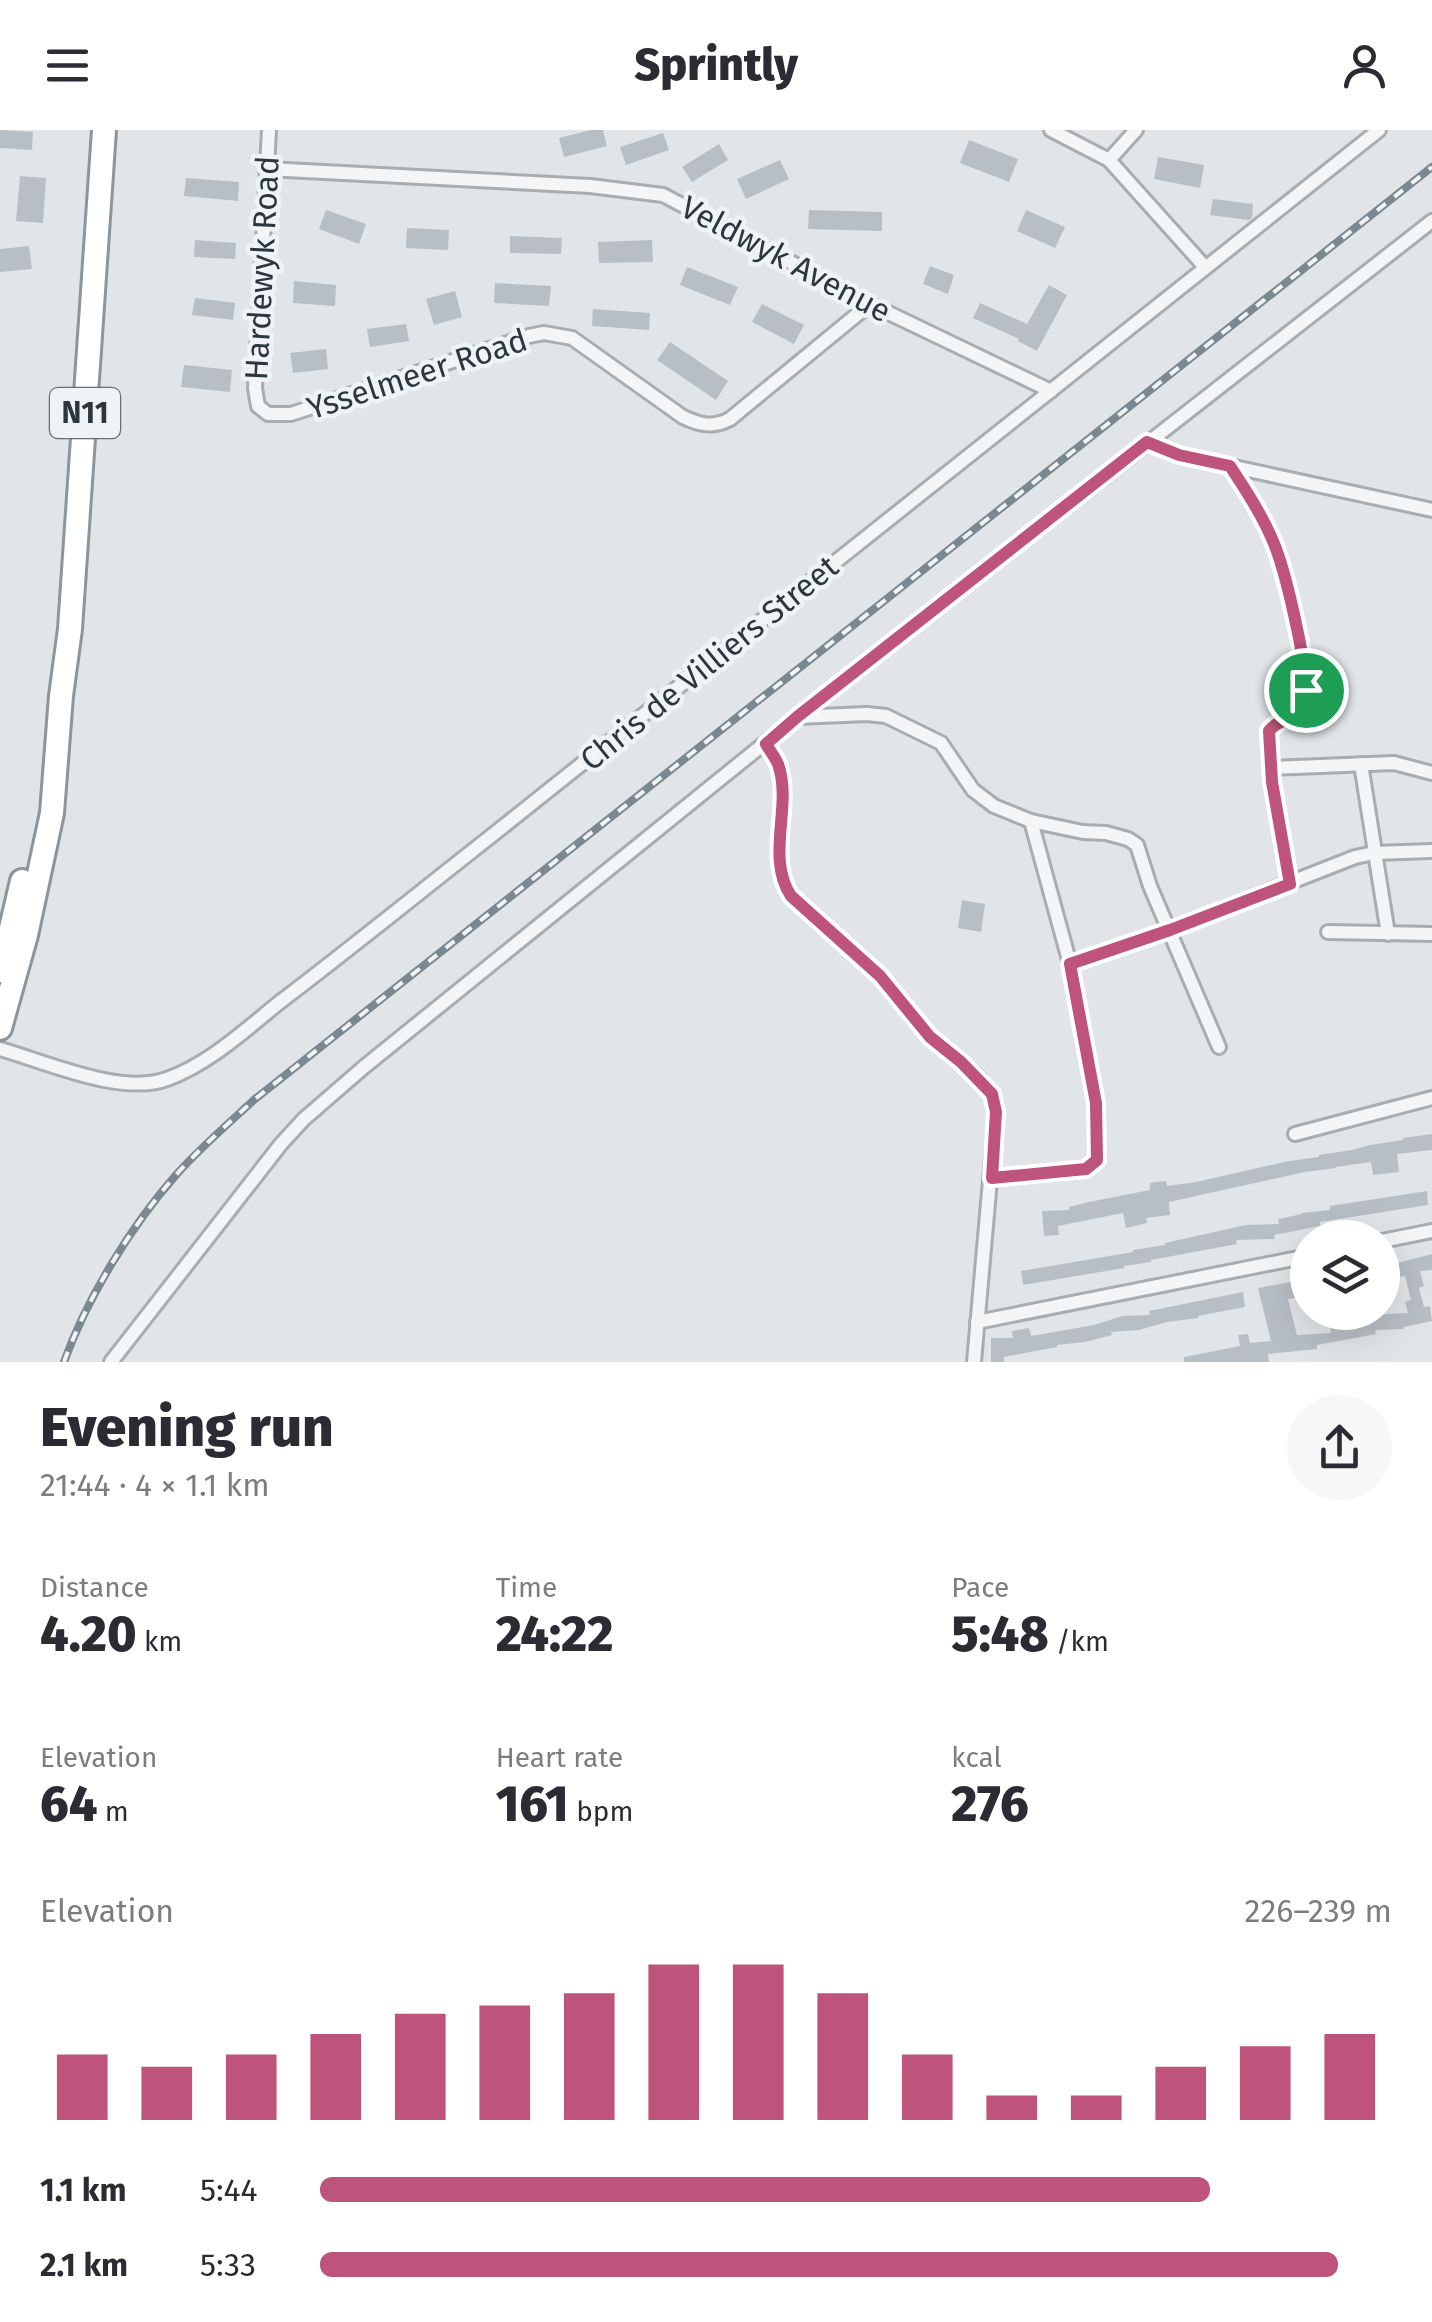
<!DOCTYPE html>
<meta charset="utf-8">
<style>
:root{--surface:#fff;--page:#f7f7f7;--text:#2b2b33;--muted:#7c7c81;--accent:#be547b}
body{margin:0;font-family:"Fira Sans",sans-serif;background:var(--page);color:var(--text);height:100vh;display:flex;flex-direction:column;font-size:38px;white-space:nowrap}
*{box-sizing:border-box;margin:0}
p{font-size:32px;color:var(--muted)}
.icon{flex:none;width:55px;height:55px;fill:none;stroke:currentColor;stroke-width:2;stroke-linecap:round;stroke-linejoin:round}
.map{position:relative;height:1232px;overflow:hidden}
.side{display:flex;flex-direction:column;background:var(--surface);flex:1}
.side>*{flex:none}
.controls{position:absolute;left:1290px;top:1090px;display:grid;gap:20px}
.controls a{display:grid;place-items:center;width:110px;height:110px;border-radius:50%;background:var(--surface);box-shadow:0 10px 40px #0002;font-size:50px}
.pin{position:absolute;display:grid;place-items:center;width:85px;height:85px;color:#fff;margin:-42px;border:5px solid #fff;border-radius:50%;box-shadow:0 2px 10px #0007}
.round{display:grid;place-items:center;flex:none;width:105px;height:105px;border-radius:52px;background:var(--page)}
.head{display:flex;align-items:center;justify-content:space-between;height:170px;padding:0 40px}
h1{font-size:55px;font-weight:800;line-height:75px}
.figures{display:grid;grid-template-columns:repeat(3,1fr);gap:15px;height:170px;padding:10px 40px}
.figures div{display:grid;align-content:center}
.figures b{font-size:50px;font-weight:800}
.figures small{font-size:28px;font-weight:400}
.figures p{font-size:28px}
.chart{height:280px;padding:20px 40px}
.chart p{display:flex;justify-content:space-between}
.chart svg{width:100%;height:180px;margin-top:10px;stroke:var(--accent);stroke-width:6}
ul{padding:0 40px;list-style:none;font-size:32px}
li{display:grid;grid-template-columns:160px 120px 1fr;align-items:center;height:75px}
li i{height:25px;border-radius:12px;background:var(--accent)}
header{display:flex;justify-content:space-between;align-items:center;height:130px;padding:0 40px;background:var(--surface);font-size:45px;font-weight:800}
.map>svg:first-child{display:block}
</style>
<header><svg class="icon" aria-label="menu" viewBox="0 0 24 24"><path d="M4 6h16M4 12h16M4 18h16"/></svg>Sprintly<svg class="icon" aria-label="person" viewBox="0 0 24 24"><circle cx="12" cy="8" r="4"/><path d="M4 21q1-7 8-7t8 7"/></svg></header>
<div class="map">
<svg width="1432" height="1232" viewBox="0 0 1432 1232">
<rect width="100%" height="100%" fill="#e1e5e8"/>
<g fill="#b8bfc4">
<path d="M0,0L33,2L32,20L0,18Z"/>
<path d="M591,0H603L607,16L564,27L559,8Z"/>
<path d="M663,3L669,20L626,35L620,17Z"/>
<path d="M969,10L1018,29L1009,52L960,33Z"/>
<path d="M719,14L728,30L692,52L682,37Z"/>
<path d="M1158,27L1204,35L1200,58L1154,49Z"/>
<path d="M780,30L789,49L746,69L737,49Z"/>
<path d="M20,46L46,48L43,93L16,91Z"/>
<path d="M186,48L239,52L238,71L184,66Z"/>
<path d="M1213,69L1253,74L1252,88L1249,90L1210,85Z"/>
<path d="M326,80L366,94L359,114L319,99Z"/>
<path d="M809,80L882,82V101L808,99Z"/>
<path d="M1026,80L1065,97L1055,118L1017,101Z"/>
<path d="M407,98L449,100L448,120L406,118Z"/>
<path d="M510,106L562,108L561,124L510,123Z"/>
<path d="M195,110L236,113L235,129L194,127Z"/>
<path d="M652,110L653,132L599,133L598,112Z"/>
<path d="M29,116L32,139L0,142V119Z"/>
<path d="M930,136L954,145L948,164L923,154Z"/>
<path d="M687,137L738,157L730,175L680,155Z"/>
<path d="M294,151L336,155L335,176L293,173Z"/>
<path d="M495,153L551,156L549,176L494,173Z"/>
<path d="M1049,155L1067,165L1037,221L1018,211L1019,209L973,188L980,173L1027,194Z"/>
<path d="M455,161L462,187L434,195L426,169Z"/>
<path d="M195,168L235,173L233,190L192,185Z"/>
<path d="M762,174L804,195L794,214L752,192Z"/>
<path d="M593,179L650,183L649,200L592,196Z"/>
<path d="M406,194L409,211L370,217L367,199Z"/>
<path d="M670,212L728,251L716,270L657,230Z"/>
<path d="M326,219L328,239L293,243L290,223Z"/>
<path d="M184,235L232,240L230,262L181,257Z"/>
<path d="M962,770L985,774L981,802L958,798Z"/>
<path d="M1432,1004V1020L1397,1024L1399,1042L1373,1045L1371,1032L1336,1037V1038L1305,1042L1169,1072L1170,1085L1146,1088L1147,1093L1126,1098L1123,1083L1058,1096L1059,1105L1044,1106L1042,1081L1069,1080V1077L1089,1072L1150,1060V1053L1166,1051L1167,1056L1196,1052L1289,1031L1319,1027V1025L1352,1020L1370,1015L1403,1010V1008Z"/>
<path d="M1427,1061L1428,1075L1320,1092V1096L1274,1105L1275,1109L1236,1110L1237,1114L1151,1130V1132L1124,1136V1138L1023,1155L1021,1141L1133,1122V1120L1165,1115V1113L1246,1095L1279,1094L1278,1089L1302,1084V1083L1330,1080V1076Z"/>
<path d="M1432,1124V1140L1420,1141L1424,1156L1419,1158L1424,1177L1430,1176L1432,1191L1404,1197V1199L1375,1200L1376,1204L1317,1215V1219L1268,1224L1269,1232H1184V1227L1240,1216L1238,1205L1248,1204L1250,1213L1271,1211L1258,1158L1302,1150L1305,1166L1288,1169L1297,1205L1331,1203L1329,1187L1356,1182H1370L1371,1185L1408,1183L1405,1172L1411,1170L1405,1146L1382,1150V1137Z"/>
<path d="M1243,1162L1245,1177L1198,1186V1188L1167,1192L1139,1200L1111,1202L1112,1205L1085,1212L1057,1215V1217L1004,1227V1232H991V1208H1013L1012,1201L1029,1198L1031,1206L1094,1195L1123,1186L1150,1185L1149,1181Z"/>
</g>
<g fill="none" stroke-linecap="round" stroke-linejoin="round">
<g stroke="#a7adb1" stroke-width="18">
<g id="minor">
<path d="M269,0L255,258L258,276L268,284H291L529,206L544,203L572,208L683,287C700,295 713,298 730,289L870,174"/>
<path d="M1051,0L1109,30L1205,137"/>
<path d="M1109,30L1136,0"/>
<path d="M267,39L590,56L663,65L870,174L1051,261"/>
<path d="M1147,312L1179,325L1432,380"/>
<path d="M1230,336C1247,362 1264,388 1275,416C1285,441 1313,553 1304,574C1297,591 1278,588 1269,601L1272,651L1290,754"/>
<path d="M797,587L867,584L886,586L941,613L973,660L994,676L1031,691L1083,702L1106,703L1128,709L1137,715L1150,756L1219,917"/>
<path d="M766,614C770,621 775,627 778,634C793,677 765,726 791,766C822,794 854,820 882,849C899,866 910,886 926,903C950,928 991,945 996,982L974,1232"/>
<path d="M1361,634L1388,804"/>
<path d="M1271,638L1394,633L1432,643"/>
<path d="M1328,802L1432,804"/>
<path d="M1070,834L1169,800L1355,727L1374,723L1432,721"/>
<path d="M0,919C46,932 121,966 167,949C209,934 245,900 280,872C351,818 420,762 490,707C787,472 1081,234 1379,0"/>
<path d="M1295,1004L1432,968"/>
<path d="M992,1048L1086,1039L1097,1030L1096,973L1088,930L1070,834L1031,691"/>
<path d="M1382,1111L1432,1101"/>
<path d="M977,1192L1308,1126"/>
<path d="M111,1232L281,1014L304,989L364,937L797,587L1432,91"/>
</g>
</g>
<g stroke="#8a959d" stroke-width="28">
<g id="trunk">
<path d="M1,841L22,751"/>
<path d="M0,898L26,805L52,683L61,566L70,499L104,0"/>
</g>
</g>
<use href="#minor" stroke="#f3f5f6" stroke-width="12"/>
<use href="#trunk" stroke="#fff" stroke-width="22"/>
<g stroke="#7c888f" stroke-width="8">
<path id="rail" d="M64,1232C87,1168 131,1096 176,1045C200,1018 228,994 255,969L1432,37"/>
</g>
<use href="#rail" stroke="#f0f3f5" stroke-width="4" stroke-dasharray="11" stroke-linecap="butt"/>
</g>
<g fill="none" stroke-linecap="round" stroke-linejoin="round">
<g stroke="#fff" stroke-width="20">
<path id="route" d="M1147,312L1179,325L1230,336C1247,362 1264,388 1275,416C1285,442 1313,552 1304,574C1297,591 1278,588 1269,601L1272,652L1290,754L1170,800L1070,834L1096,973L1097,1030L1086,1039L992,1048L996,982L992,964L961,932L930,907L880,846L791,766C765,726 793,676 778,634C775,627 770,621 766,614L797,587Z"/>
</g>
<use href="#route" stroke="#be547b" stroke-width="12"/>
</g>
<g text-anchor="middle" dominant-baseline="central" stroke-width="9" stroke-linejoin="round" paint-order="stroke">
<rect fill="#f0f3f5" stroke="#666f74" stroke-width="2.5" x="50" y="258" width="70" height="50" rx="8"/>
<g font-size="30" font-weight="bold" fill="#2b363d">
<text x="85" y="283">N11</text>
</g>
<g font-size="32" fill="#2b363d" stroke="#f0f3f5">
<text transform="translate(786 129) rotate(28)">Veldwyk Avenue</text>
<text transform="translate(262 138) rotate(-87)">Hardewyk Road</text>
<text transform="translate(417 244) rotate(-18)">Ysselmeer Road</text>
<text transform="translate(709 533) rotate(-39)">Chris de Villiers Street</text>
</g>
</g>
</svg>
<div class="controls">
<a><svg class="icon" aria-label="layers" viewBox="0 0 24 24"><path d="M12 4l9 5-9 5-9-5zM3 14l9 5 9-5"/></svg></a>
</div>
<div class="pin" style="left:1306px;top:560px;background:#1e9e55"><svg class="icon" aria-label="arrive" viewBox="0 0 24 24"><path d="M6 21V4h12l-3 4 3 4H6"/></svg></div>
</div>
<section class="side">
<div class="head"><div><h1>Evening run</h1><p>21:44 · 4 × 1.1 km</p></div><a class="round"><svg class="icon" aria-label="share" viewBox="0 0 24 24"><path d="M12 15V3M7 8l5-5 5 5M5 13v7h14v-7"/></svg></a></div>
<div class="figures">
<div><p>Distance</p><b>4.20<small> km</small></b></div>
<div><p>Time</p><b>24:22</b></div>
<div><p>Pace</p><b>5:48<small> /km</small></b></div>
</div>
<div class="figures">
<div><p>Elevation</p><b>64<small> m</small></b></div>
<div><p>Heart rate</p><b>161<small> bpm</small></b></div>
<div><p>kcal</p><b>276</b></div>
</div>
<div class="chart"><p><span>Elevation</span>226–239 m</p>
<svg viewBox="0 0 160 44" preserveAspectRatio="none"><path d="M5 44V28M15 44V31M25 44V28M35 44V23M45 44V18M55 44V16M65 44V13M75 44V6M85 44V6M95 44V13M105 44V28M115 44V38M125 44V38M135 44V31M145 44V26M155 44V23"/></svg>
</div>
<ul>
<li><b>1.1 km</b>5:44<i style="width:83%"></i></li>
<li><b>2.1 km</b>5:33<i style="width:95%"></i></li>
</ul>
</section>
